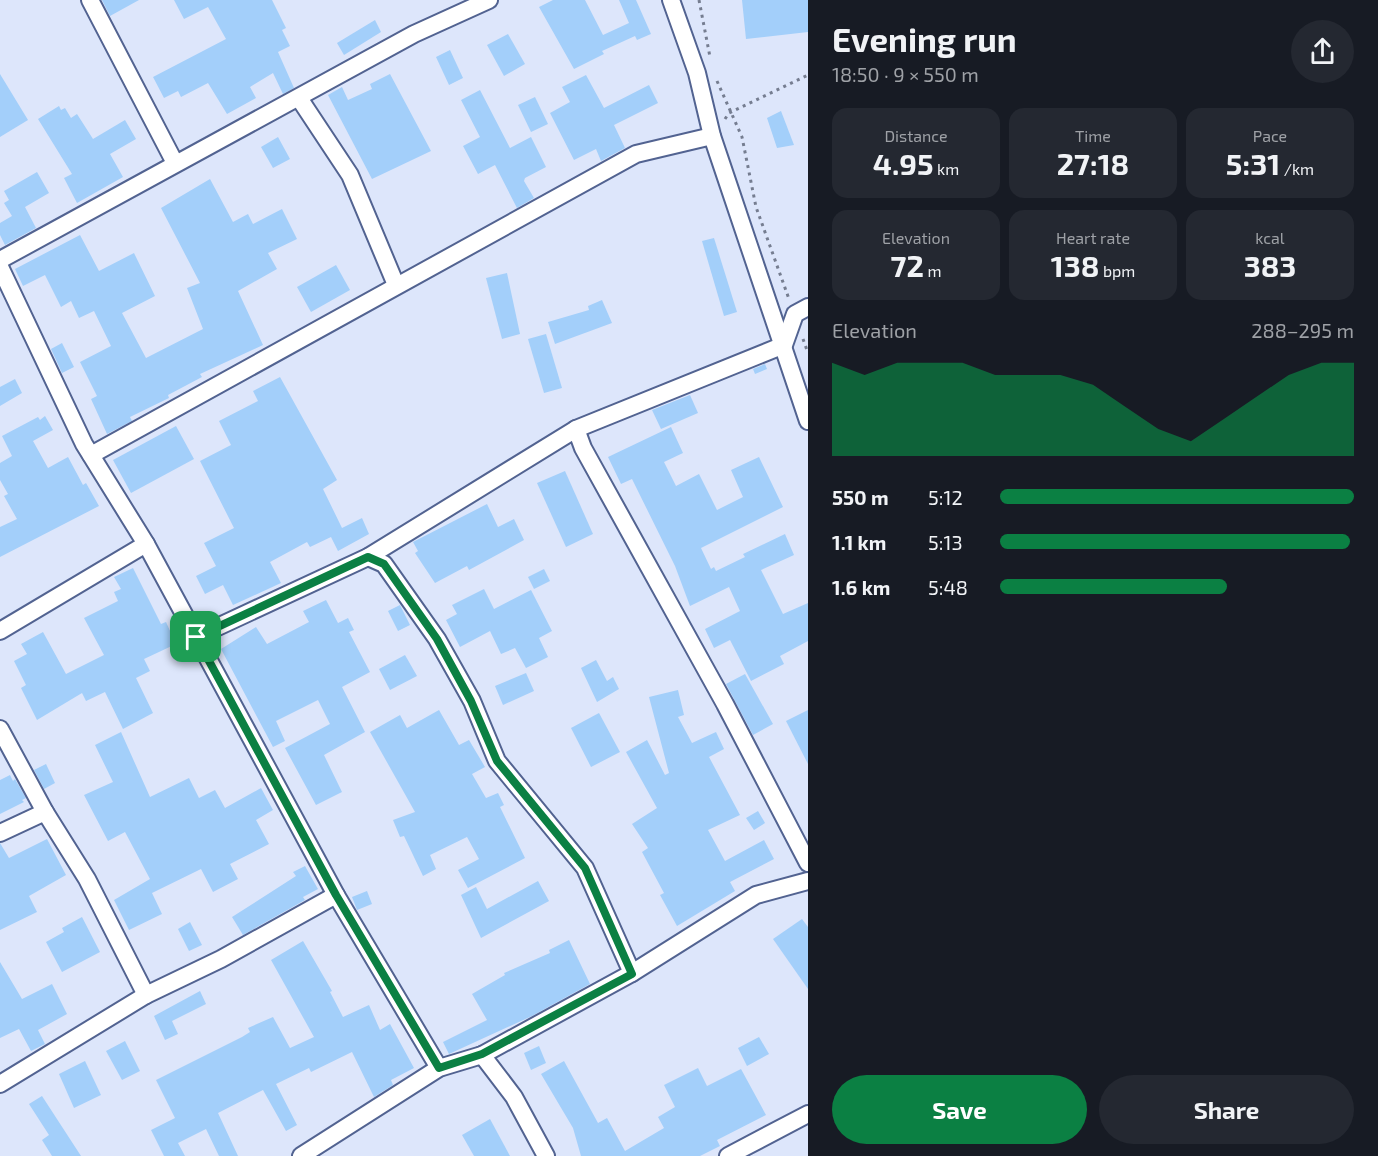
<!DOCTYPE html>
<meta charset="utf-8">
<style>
:root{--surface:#171b24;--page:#242831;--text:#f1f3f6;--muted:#9ea1a6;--accent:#0b8043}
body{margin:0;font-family:"Exo 2",sans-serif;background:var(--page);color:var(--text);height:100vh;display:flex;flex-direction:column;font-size:22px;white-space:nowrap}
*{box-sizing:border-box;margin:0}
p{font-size:20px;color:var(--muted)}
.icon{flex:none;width:33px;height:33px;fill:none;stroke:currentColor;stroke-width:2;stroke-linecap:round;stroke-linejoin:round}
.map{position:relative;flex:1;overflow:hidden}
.drawer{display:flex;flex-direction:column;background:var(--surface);width:570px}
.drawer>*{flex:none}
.pin{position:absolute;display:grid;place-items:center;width:51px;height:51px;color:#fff;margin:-26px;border-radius:12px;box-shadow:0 3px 9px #0006}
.round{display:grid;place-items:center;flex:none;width:63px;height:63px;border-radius:32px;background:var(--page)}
.overview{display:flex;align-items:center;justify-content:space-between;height:102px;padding:0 24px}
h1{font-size:33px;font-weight:700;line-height:45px}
.metrics{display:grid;grid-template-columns:repeat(3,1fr);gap:9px;height:102px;padding:6px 24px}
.metrics div{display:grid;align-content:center;border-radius:15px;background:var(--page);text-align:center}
.metrics b{font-size:30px;font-weight:700}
.metrics small{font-size:16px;font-weight:400}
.metrics p{font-size:16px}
.chart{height:168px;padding:12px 24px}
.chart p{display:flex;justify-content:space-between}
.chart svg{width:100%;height:108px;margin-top:6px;fill:var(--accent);opacity:.7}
.primary-button{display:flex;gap:12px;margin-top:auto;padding:12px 24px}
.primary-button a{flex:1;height:69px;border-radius:36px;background:var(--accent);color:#fff;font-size:24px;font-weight:700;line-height:69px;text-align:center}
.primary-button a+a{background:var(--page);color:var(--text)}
ul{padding:0 24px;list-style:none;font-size:20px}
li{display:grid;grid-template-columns:96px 72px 1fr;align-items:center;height:45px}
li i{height:15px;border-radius:8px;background:var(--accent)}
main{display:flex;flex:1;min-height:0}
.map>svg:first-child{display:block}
</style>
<main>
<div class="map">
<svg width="808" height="1156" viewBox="0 0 808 1156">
<rect width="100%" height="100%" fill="#dde6fb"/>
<g fill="#a3cffa">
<path d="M102,0H139L110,16Z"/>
<path d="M174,0H272L286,28L282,30L290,46L278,52L294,88L283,94L273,73L250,87L256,98L227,114L208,83L181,97L178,91L164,98L153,77L226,39L208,7L184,19Z"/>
<path d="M553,0H585L603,35L629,23L619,0H636L651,34L637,40L635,36L602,51L604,54L574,69L539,7Z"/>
<path d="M742,0H808V32L746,39Z"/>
<path d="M375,20L381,32L344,55L337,43Z"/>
<path d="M508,34L525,64L504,76L487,45Z"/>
<path d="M450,50L463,78L449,85L436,57Z"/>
<path d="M0,74L28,120L0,137Z"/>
<path d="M390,74L431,151L372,179L328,95L342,87L348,100L372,89L370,84Z"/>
<path d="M586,75L604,108L649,85L658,103L614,125L625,148L601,161L596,149L574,160L550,113L570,102L562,87Z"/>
<path d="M480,90L510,148L531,137L546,167L525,178L524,181L534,198L517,208L495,165L478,174L463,146L480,137L461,100Z"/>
<path d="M535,97L548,124L531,132L518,105Z"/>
<path d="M59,106L61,110L65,108L71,118L77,114L93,139L125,120L136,139L110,154L123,177L77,203L64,178L72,174L38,119Z"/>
<path d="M781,111L794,145L777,148L767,118Z"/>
<path d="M278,137L290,159L273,168L261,147Z"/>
<path d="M37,172L49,193L25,207L36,228L5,245L0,235V223L12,216L4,203L9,200L4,191Z"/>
<path d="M210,179L233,222L248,214L253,224L282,209L297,239L268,253L277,269L238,291L263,345L200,374L202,377L168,395L169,398L130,417L132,421L107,434L91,399L97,396L80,362L111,346L94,311L79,318L71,301L61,307L45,275L23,286L15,269L80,235L99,271L134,253L155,296L122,313L146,358L203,329L187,288L200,283L161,208Z"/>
<path d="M714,238L737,312L724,316L702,241Z"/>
<path d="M336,265L350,290L311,312L297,287Z"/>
<path d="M507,273L520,334L502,339L486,278Z"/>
<path d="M602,300L612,323L555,344L548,322L589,310L588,306Z"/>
<path d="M546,334L562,388L544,393L528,339Z"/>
<path d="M62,343L74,367L62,373L51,349Z"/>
<path d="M765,364L767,369L755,374L753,369Z"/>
<path d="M280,377L337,480L323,489L342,528L362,518L369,534L338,551L331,537L310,547L307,542L270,562L281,583L233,605L223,585L205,594L196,576L216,566L204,543L234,528L200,461L231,445L219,421L258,401L253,391Z"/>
<path d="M15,379L22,393L0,406V387Z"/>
<path d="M690,395L698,413L661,429L652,410Z"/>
<path d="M45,416L53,430L33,441L48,468L68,457L83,485L86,483L99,506L0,557V527L17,519L4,496L8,494L0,480V463L12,456L2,436L38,417L40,420Z"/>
<path d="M176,426L194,459L131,493L113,460Z"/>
<path d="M671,427L683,453L664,462L676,486L699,474L717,510L743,497L731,470L759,457L783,507L701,548L711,569L714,567L716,571L745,557L743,554L785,534L794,555L761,570L783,614L808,603V641L780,656L784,664L751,681L730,640L714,648L705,629L740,611L729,587L690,606L675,566L632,479L621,484L608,457Z"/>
<path d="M565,471L593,534L566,547L537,483Z"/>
<path d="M487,504L498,527L514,519L524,540L469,570L467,566L435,583L415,553L418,551L413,542Z"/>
<path d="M133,568L161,624L166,622L176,644L144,659L150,671L136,678L153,713L123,729L105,692L86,701L82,693L37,720L21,688L26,685L14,661L27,654L21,644L43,632L66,674L104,655L84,618L118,601L114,592L121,589L114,577Z"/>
<path d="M544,569L550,581L534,589L528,577Z"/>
<path d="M484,589L494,609L531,590L552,631L539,638L548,657L526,668L515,648L501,654L490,631L460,647L446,620L457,614L452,605Z"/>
<path d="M326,600L338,623L348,618L354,630L349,632L370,672L342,687L365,732L324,755L342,792L316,805L285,748L330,724L318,700L276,721L285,741L273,747L221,649L256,627L267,644L309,622L303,611Z"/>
<path d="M400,605L410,625L398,631L388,611Z"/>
<path d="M405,655L417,676L390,690L379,669Z"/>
<path d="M596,660L607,681L613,677L619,689L597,702L581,668Z"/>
<path d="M526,673L534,691L503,705L495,686Z"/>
<path d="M745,674L773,724L753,735L726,684Z"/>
<path d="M678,690L684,715L678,717L692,743L716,732L724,749L709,757L740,815L708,830L725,861L764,840L774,859L730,882L735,891L677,926L660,895L664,893L642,852L648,848L632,824L657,808L626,752L647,740L665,775L669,773L649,697Z"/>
<path d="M439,710L459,745L469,740L485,767L472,774L486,798L498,793L504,805L500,807L525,858L468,888L458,870L479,859L467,837L430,855L436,869L423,876L404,836L400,837L393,820L415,812L370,732L400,715L407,728Z"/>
<path d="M808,710V764L786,721Z"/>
<path d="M599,713L620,752L591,767L571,728Z"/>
<path d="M121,732L150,797L189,778L199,798L215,790L225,808L261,788L273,810L256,820L269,844L230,864L238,879L213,892L201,869L152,893L162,914L129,930L114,900L150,879L125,832L108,841L84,795L113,782L95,745Z"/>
<path d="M46,764L55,783L44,789L34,770Z"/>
<path d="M10,775L13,781L15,779L26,798L22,800L24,802L0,814V780Z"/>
<path d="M758,811L765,823L754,830L746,818Z"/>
<path d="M47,839L66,875L29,896L37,912L0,930V843L9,858Z"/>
<path d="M305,866L318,889L303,897L305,900L243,935L232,917L296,876L293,872Z"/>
<path d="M538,881L549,901L481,938L461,895L476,887L487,909Z"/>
<path d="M367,891L372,904L357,910L352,897Z"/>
<path d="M82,917L100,952L62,972L46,942L64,932L62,928Z"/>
<path d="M802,919L808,927V989L773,939Z"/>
<path d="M190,922L202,945L189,951L178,929Z"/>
<path d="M569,940L590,984L532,1016L449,1054L443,1042L487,1020L472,994L505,975L504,973L550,953L549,950Z"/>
<path d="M303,941L332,991L330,992L343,1017L369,1005L380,1030L390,1024L414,1068L391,1080L393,1085L374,1097L352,1052L311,1072L309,1068L276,1084L297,1125L286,1131L263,1090L218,1113L238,1156H219L206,1129L178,1143L185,1156H164L151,1130L175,1118L156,1080L242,1037L250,1032L248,1028L273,1017L290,1048L314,1037L271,960Z"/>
<path d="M0,962L22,999L52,984L67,1014L38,1030L45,1044L31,1051L19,1029L0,1038Z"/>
<path d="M200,991L206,1004L172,1021L178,1034L165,1040L154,1016Z"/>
<path d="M759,1037L769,1054L747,1066L738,1048Z"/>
<path d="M125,1041L140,1071L122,1080L106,1051Z"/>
<path d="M539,1046L546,1063L531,1070L524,1053Z"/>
<path d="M85,1061L101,1095L74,1108L59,1074Z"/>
<path d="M564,1061L598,1123L607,1118L625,1151L664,1128L658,1117L675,1107L664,1085L698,1068L707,1086L741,1069L766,1115L717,1140L720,1146L700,1156H581L573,1128L541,1074Z"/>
<path d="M42,1096L81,1156H52L42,1140L49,1135L29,1104Z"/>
<path d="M490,1119L510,1156H474L462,1135Z"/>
</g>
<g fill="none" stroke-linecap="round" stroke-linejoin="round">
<g stroke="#526391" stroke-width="20">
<g id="street">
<path d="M90,0L175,163"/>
<path d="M671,0L697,73L712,136L808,421"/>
<path d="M299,98L350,175L396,285"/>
<path d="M0,260L414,34L489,0"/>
<path d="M0,267L84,444L146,544L336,895L439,1068"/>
<path d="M576,429L583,448L725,704L808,863"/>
<path d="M91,455L636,154L712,136"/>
<path d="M368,557L384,564L437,639L472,701L497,761L585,868L632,973"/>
<path d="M0,631L146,544"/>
<path d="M196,637L368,557L576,429L784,345L795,314L808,307"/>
<path d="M0,729L45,812L87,879L146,995"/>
<path d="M0,833L45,812"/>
<path d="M482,1055L514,1097L546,1156"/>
<path d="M0,1084L146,995L221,959L336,895"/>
<path d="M301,1156L439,1068L482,1055L632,973L756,895L808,881"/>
<path d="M728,1156L808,1114"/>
</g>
</g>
<g stroke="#757d90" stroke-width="3" stroke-dasharray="3 4.5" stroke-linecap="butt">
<path d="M699,0L710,57"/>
<path d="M717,81L742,137L756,207L789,299"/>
<path d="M725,119L729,113L808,75"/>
<path d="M803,339L808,353"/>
</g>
<use href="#street" stroke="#fff" stroke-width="16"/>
</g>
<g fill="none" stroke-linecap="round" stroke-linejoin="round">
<g stroke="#fff" stroke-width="12">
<path id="route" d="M368,557L384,564L437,639L471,701L497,761L585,868L632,974L482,1054L439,1068L336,895L196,637Z"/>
</g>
<use href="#route" stroke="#0b8043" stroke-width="8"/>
</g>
</svg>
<div class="pin" style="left:196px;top:637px;background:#1e9e55"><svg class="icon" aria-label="arrive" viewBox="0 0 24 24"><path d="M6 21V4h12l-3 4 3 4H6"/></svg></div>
</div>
<section class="drawer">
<div class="overview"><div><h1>Evening run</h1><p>18:50 · 9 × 550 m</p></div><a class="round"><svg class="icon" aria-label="share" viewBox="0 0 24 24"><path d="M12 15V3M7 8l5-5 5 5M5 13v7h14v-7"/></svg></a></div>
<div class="metrics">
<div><p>Distance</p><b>4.95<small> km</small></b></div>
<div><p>Time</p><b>27:18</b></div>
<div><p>Pace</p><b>5:31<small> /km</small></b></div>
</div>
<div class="metrics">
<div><p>Elevation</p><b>72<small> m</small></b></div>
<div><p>Heart rate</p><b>138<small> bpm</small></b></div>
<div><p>kcal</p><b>383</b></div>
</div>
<div class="chart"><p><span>Elevation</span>288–295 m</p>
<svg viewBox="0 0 160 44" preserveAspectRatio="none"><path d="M0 44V6L10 11L20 6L30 6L40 6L50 11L60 11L70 11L80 15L90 24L100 33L110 38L120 29L130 20L140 11L150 6L160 6V44z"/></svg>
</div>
<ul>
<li><b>550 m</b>5:12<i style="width:100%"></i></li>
<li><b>1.1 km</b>5:13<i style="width:99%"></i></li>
<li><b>1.6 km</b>5:48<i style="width:64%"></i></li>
</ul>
<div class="primary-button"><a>Save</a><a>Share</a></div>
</section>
</main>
